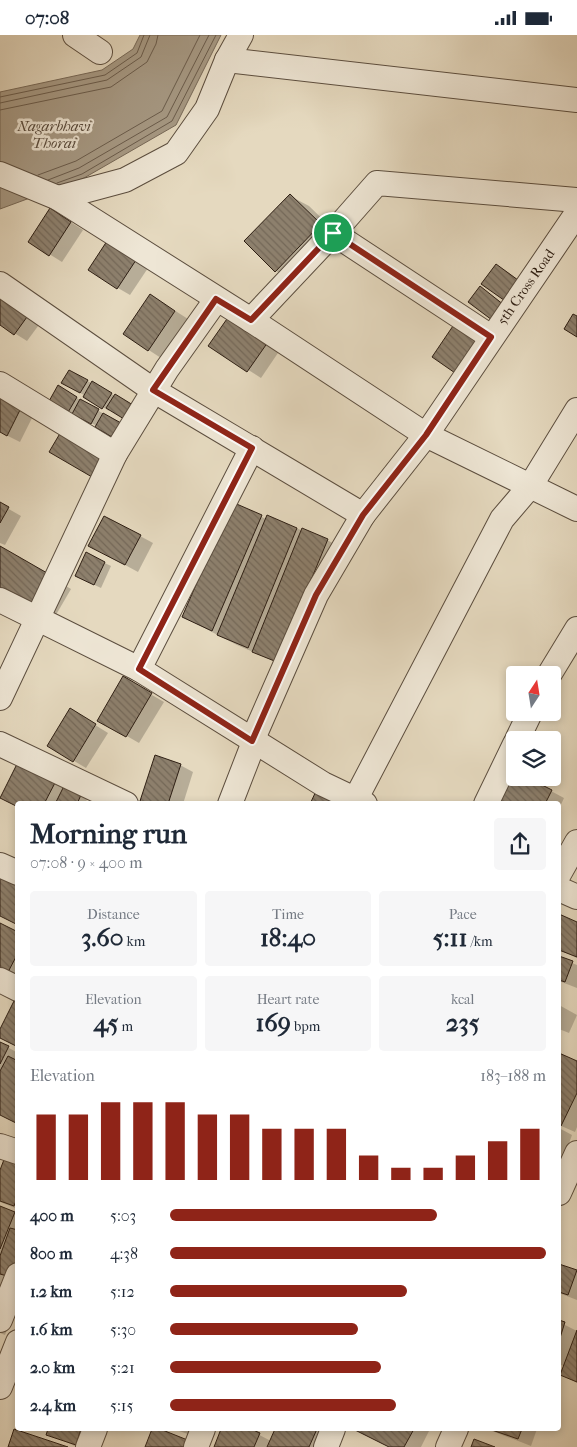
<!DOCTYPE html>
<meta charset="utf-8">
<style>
:root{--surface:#fff;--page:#f6f6f7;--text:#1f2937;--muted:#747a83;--accent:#8f2418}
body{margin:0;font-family:"IM FELL French Canon",serif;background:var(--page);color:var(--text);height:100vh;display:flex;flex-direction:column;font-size:19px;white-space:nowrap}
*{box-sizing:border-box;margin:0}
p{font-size:16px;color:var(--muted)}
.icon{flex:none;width:28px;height:28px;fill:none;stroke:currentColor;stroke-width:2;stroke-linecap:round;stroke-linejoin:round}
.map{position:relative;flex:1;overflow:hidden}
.panel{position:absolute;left:15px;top:766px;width:546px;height:630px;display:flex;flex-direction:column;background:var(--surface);border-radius:5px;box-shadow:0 2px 8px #0003}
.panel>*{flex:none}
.needle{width:32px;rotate:12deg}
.controls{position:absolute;left:506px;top:631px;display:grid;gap:10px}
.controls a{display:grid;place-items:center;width:55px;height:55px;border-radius:5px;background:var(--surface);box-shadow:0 2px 8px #0003;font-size:25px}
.pin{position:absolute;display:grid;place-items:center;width:42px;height:42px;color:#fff;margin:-21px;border:2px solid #fff;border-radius:50%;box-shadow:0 1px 5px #0007}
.round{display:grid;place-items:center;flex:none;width:52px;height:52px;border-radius:5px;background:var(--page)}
.headline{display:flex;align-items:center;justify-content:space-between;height:85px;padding:0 15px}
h1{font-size:28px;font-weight:700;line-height:38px}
.figures{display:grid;grid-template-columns:repeat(3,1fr);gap:8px;height:85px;padding:5px 15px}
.figures div{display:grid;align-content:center;border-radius:5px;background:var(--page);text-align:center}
.figures b{font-size:25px;font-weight:700}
.figures small{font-size:14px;font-weight:400}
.figures p{font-size:14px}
.chart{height:140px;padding:10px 15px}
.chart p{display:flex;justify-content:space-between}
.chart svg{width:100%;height:90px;margin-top:5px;stroke:var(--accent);stroke-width:6}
ul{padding:0 15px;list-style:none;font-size:16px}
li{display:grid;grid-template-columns:80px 60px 1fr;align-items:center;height:38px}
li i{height:12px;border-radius:6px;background:var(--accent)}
.status{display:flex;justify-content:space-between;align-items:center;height:35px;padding:0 25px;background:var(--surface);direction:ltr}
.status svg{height:14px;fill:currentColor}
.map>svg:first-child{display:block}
</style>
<div class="status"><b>07:08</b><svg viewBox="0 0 49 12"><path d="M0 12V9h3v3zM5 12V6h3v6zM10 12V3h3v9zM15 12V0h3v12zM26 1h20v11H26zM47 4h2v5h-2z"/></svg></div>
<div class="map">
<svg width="577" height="1412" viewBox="0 0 577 1412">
<defs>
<pattern id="building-back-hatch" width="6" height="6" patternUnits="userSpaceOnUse" patternTransform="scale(1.25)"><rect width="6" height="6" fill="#8d806d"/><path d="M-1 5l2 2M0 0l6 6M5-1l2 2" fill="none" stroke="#746858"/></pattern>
</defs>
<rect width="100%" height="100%" fill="#e5d9bf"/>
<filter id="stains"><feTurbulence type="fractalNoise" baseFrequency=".004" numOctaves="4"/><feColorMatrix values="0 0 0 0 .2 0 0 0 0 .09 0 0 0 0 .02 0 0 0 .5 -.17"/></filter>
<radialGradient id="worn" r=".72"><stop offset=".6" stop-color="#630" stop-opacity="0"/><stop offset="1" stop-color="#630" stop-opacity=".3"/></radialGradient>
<path fill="#a79a85" stroke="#776958" d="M140,0H221L176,90L84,143L0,174V57L102,35L133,14Z"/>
<g fill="#0003">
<path d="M290,161L309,171L339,200L294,246L276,236Z"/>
<path d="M63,182L83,195L62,227L30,207Z"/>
<path d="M110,205L150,230L130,260L118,253Z"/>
<path d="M497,230L509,238L534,256L508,267Z"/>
<path d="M0,253L44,283L27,306L0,289Z"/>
<path d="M163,268L188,284L161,323L124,299Z"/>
<path d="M229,283L280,315L261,343L210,311Z"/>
<path d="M69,336L115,361L109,376L63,347Z"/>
<path d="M58,352L104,379L97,391L50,367Z"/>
<path d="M0,358L35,377L20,407L0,397Z"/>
<path d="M232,468L266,484L267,482L327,505L346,515L296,636L237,610L183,582Z"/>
<path d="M0,469L21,481L5,510L0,508Z"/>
<path d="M140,501L153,508L138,537L103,518Z"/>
<path d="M0,512L71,554L53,585Z"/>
<path d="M86,519L111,531L101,553L82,544Z"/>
<path d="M123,643L164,667L139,708L99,685Z"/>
<path d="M71,675L108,698L86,733L49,711Z"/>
<path d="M20,726L90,758L85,769H18Z"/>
<path d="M180,730L193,737L183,769H148L142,765Z"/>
<path d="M515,738V742L551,756L564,763L559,774V769H503Z"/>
<path d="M559,881L577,888V923L559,915Z"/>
<path d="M0,889L18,898V944L0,935Z"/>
<path d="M559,923L577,930V953L559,946Z"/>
<path d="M559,970L577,980L569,998L559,994Z"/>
<path d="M0,1008L18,1018V1088L0,1079Z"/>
<path d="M559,1019L577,1028V1092L575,1097L559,1090Z"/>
<path d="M559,1093L572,1100L561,1131L559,1130Z"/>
<path d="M18,1128V1174L0,1167V1139Z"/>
<path d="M0,1172L18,1180V1247L4,1241L1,1248L8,1251L18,1268L5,1300L0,1298Z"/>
<path d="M559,1230L577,1237V1265L559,1258Z"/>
<path d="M559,1287L577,1296V1348L562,1340L565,1332L559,1329Z"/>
<path d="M50,1394H96L77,1412L48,1399Z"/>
<path d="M173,1394H206L203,1404Z"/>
<path d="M222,1394H248L271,1406L276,1394H336L332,1412H216L214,1411Z"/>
<path d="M356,1394H424L429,1396L421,1412H390Z"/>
<path d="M487,1394H537L531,1411Z"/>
</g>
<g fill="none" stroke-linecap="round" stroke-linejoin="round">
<g stroke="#6a5c4c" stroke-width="1">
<path d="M0,62L105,40L137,18L144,0"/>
<path d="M0,68L107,45L141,22L150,0"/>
<path d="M0,75L111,52L147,27L156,9L158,0"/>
<path d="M38,140L76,126L162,76L200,0"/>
<path d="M48,145L79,133L167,82L209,0"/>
<path d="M57,148L82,139L172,86L216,0"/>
</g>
</g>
<g fill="url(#building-back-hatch)" stroke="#2e1f14">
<path d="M290,159L321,189L275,237L244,206Z"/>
<path d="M50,173L71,187L49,221L28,207Z"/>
<path d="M109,203L138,222L117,254L88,235Z"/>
<path d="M496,229L522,248L508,268L481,249Z"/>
<path d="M480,251L504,270L492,285L468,267Z"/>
<path d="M0,252L32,275L14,300L0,290Z"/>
<path d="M150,259L175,276L148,316L123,299Z"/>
<path d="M573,279L577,281V302L564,294Z"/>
<path d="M229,281L268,307L247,337L208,311Z"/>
<path d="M455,288L482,306L458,340L432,322Z"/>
<path d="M69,335L88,345L80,358L61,348Z"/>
<path d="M92,346L112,358L102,374L83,362Z"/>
<path d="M58,350L77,362L67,379L48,368Z"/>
<path d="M0,357L23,369L7,401L0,397Z"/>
<path d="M115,359L133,370L124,384L106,373Z"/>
<path d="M80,364L99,374L91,389L72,379Z"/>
<path d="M103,378L121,388L112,402L95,392Z"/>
<path d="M62,395L105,420L92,442L49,417Z"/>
<path d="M0,467L9,472L0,488Z"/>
<path d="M232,467L262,480L212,596L182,582Z"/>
<path d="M267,480L297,493L248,613L217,600Z"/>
<path d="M104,481L141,500L125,530L88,511Z"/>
<path d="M302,493L328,504L277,627L252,617Z"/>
<path d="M0,511L54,542L34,575L0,556Z"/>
<path d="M86,517L105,527L94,550L75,541Z"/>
<path d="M123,641L152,658L126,702L97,686Z"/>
<path d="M70,673L96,689L73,727L47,711Z"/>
<path d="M155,720L181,729L168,769H149L140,766Z"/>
<path d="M19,725L57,744L44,769H18V772L0,763Z"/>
<path d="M510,734L515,737V742H526L552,755L545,769H502L495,765Z"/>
<path d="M67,745L84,753L77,769H55Z"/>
<path d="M317,754L338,764L336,769H310Z"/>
<path d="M0,839L18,848V890L0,881Z"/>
<path d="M559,879L577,887V922L559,915Z"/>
<path d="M0,888L18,897V918L7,939L0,935Z"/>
<path d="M559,921L573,926L565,947L559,945Z"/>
<path d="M15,964L18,965V1012L0,1003V994Z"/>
<path d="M0,1007L9,1011L0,1029Z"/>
<path d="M559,1018L577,1026V1058L561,1091L559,1090Z"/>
<path d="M8,1021L18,1026V1089L0,1080V1036Z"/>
<path d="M5,1122L18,1126V1161L14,1171L0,1166V1135Z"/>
<path d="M0,1171L15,1177L0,1214Z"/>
<path d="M10,1193L18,1195V1231L14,1243L0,1239V1221Z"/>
<path d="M559,1229L577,1235L568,1260L559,1257Z"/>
<path d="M559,1285L565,1287L559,1306Z"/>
<path d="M577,1295V1347L560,1340Z"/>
<path d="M14,1394L68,1412H8Z"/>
<path d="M48,1394H81L76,1410L46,1400Z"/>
<path d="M152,1394H160L190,1406L188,1412H145Z"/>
<path d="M221,1394H251L260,1398L254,1412H214Z"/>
<path d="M275,1394H317L309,1412H267Z"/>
<path d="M353,1394H414L404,1412H389Z"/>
<path d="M489,1394H522L518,1404Z"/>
<path d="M474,1404L495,1412H471Z"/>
</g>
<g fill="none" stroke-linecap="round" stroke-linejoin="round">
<g stroke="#5c4e3f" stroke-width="26">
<g id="street">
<path d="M75,0L100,17"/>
<path d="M227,25L577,65"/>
<path d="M0,139L58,163L251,285L426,400L577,474"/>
<path d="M58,163L125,145L176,118L207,74L227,25L241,0"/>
<path d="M333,198L491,302"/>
<path d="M0,249L153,355L363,480"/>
<path d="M251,285L333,198L377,148L577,165"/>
<path d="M0,349L115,419"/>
<path d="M0,565L139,634L323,749L365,769"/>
<path d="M139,634L252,413"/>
<path d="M549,640L577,594"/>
<path d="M0,663L115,419L167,334L216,265"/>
<path d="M517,705L530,678"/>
<path d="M252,706L316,560L363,480L426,400L577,178"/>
<path d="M0,709L126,769"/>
<path d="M230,769L254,707"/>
<path d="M353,769L502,484L531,450L577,375"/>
<path d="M486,769L515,709"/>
<path d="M0,830L18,838"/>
<path d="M559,839L577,807"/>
<path d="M559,854L577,862"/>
<path d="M0,945L18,954"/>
<path d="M0,1111L18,1117"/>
<path d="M559,1158L577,1118"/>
<path d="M0,1285L18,1240"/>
<path d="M0,1352L18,1307"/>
<path d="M88,1412L95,1394"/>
<path d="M196,1412L203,1394"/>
<path d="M326,1412L333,1394"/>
<path d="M448,1412L456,1394"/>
</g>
</g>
<use href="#street" stroke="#eee6d5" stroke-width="24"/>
</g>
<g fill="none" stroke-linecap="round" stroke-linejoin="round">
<g stroke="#fff" stroke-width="10">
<path id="route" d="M333,198L491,302L426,400L363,480L316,560L252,706L139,634L252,413L153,355L216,264L251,285Z"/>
</g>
<use href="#route" stroke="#8f2418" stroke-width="6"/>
</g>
<g text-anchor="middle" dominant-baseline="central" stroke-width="5" stroke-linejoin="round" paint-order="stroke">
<g font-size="14" fill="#2e1f14" stroke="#eee6d5">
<text transform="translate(526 252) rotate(-55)">5th Cross Road</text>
</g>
<g font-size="15" font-style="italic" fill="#584a3c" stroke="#eee6d5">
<text x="54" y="91">Nagarbhavi<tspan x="54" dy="17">Thorai</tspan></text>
</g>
</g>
<rect width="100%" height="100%" filter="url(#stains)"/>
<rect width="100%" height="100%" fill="url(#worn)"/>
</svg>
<div class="controls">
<a><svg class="needle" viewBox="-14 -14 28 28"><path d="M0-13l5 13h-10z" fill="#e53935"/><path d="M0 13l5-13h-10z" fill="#747a83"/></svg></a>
<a><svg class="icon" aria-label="layers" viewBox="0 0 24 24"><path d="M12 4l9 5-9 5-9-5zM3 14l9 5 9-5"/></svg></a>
</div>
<div class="pin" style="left:333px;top:198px;background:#1e9e55"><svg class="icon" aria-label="arrive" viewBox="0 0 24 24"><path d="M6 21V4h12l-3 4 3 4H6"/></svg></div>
<section class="panel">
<div class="headline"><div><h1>Morning run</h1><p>07:08 · 9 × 400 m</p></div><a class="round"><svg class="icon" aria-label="share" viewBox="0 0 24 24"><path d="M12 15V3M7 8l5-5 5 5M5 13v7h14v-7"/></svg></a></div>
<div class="figures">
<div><p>Distance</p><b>3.60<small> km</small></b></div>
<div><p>Time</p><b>18:40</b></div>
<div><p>Pace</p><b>5:11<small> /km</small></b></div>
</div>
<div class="figures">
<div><p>Elevation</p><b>45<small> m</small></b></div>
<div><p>Heart rate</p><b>169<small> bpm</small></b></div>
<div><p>kcal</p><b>235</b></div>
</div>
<div class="chart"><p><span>Elevation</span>183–188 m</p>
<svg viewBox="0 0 160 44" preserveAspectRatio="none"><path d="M5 44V12M15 44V12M25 44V6M35 44V6M45 44V6M55 44V12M65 44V12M75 44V19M85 44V19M95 44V19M105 44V32M115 44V38M125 44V38M135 44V32M145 44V25M155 44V19"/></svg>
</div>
<ul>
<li><b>400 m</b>5:03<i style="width:71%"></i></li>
<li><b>800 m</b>4:38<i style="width:100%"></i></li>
<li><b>1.2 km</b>5:12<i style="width:63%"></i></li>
<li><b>1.6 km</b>5:30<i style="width:50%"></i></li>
<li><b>2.0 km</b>5:21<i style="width:56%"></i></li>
<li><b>2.4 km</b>5:15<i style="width:60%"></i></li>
</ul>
</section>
</div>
